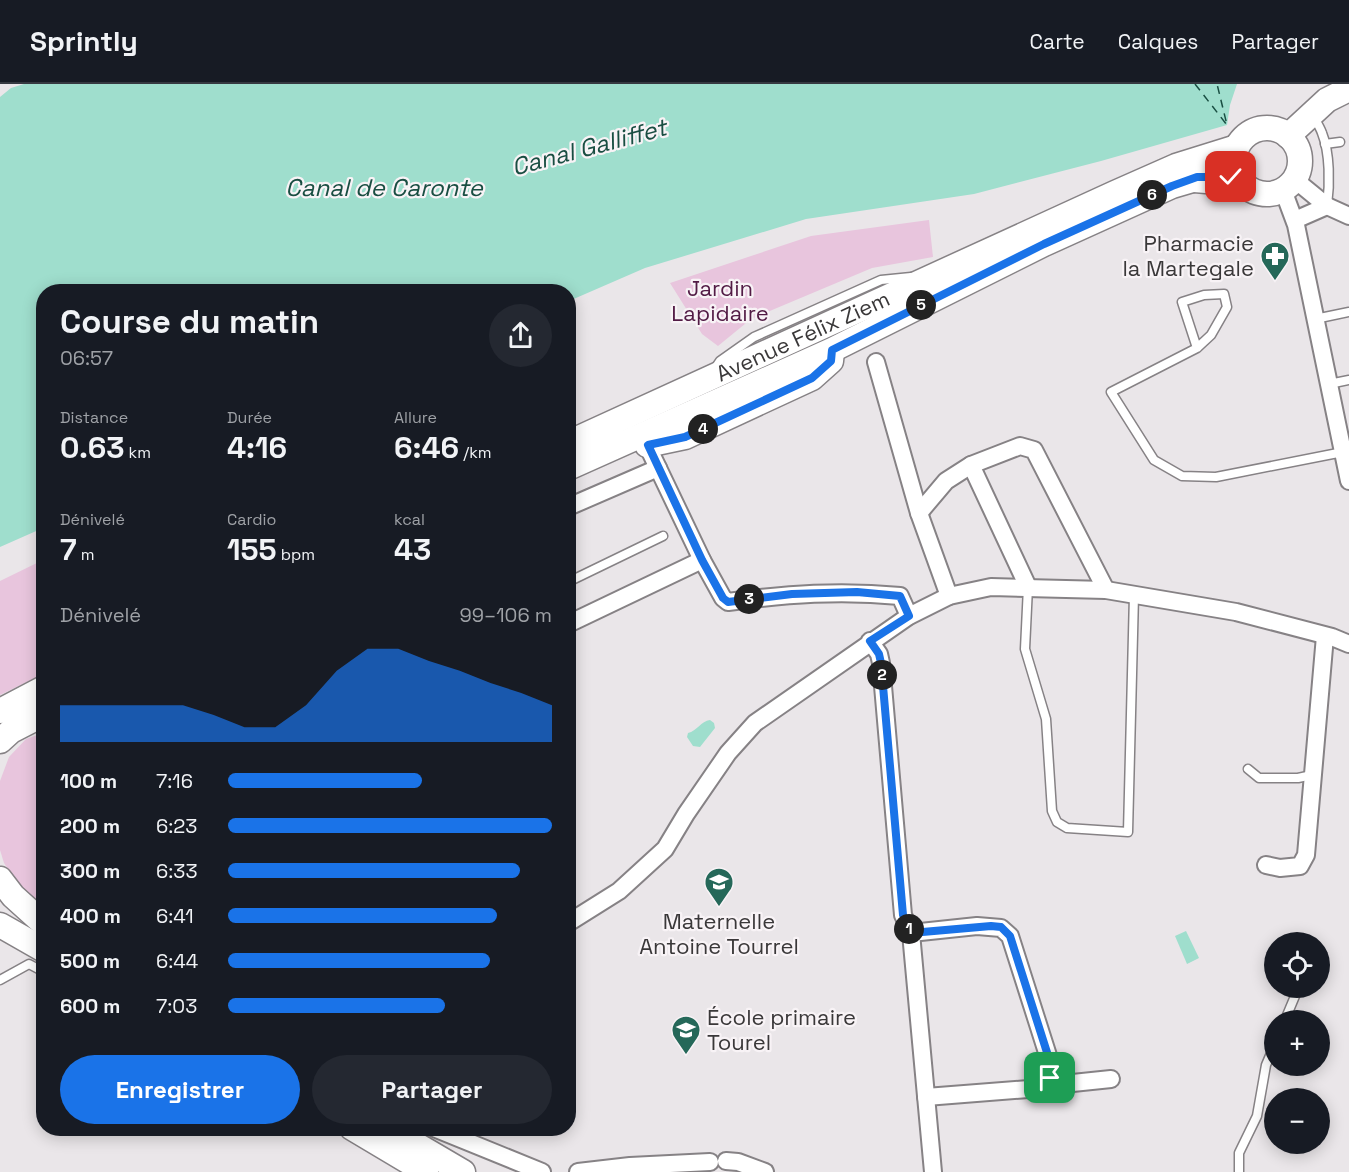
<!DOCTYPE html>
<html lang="fr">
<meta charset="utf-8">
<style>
:root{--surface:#171b24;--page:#242831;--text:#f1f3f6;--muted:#9ea1a6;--line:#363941;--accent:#1a73e8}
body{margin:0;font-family:"Space Grotesk",sans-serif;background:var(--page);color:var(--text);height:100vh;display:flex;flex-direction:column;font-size:22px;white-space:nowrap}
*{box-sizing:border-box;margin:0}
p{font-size:20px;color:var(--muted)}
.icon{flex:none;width:33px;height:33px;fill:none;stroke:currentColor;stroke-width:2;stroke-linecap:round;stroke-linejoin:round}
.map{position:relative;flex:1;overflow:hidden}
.sheet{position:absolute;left:36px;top:200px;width:540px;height:852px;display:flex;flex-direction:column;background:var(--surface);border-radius:24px;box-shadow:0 3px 15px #0003}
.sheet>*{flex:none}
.controls{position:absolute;left:1264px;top:848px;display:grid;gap:12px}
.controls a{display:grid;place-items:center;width:66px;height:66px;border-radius:50%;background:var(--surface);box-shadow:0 3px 15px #0003;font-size:30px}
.pin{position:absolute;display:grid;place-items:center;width:51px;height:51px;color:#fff;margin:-26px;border-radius:12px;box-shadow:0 3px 9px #0006}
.km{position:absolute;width:30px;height:30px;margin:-15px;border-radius:50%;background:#222;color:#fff;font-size:16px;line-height:30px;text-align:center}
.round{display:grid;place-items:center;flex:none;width:63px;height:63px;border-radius:32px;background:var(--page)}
.head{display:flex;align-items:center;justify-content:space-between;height:102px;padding:0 24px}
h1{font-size:33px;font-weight:700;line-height:45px}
.metrics{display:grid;grid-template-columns:repeat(3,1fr);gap:9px;height:102px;padding:6px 24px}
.metrics div{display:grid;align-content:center}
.metrics b{font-size:30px;font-weight:700}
.metrics small{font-size:16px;font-weight:400}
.metrics p{font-size:16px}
.chart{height:168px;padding:12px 24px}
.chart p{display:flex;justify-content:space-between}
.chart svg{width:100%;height:108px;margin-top:6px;fill:var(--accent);opacity:.7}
.button{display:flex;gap:12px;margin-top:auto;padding:12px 24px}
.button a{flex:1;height:69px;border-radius:36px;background:var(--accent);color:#fff;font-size:24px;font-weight:700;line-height:69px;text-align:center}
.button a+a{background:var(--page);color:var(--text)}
ul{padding:0 24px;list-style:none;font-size:20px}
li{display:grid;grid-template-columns:96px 72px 1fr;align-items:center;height:45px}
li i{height:15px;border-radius:8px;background:var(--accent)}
header{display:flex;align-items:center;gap:36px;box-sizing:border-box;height:84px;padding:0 30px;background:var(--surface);border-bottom:2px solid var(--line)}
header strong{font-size:28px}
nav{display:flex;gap:33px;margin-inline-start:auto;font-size:21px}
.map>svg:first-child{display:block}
</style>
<header>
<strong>Sprintly</strong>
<nav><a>Carte</a><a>Calques</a><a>Partager</a></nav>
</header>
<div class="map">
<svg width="1349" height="1088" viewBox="0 0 1349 1088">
<rect width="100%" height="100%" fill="#eae6e9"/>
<g fill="#e8c5dd">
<path d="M929,136L933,173L872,184L751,235L718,262L702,250L670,199L811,152Z"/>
<path d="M43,476V590L0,611V497Z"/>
<path d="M43,649V832L22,806L4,779L0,766V697L9,673L26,655Z"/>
</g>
<g fill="#9fdecd">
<path d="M24,0H1237L1230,21L1227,41L1101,77L974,110L806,135L645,184L569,217L568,207H44L43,444L0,463V13L11,4Z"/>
<path d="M710,636L714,639L715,644L700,663L693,662L687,653L688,649C697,647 701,637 710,636Z"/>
<path d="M1186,847L1199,874L1187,880L1175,852Z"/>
</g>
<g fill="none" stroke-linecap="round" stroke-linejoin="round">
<path stroke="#194e42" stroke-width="1.5" stroke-dasharray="8 6" stroke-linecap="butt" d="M1195,0L1227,41L1217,0"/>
<g stroke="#868285" stroke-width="11">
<g id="service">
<path d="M1313,32C1316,37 1320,43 1322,49C1330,69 1330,100 1327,122"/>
<path d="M1325,60L1340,58"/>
<path d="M1194,104L1263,110"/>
<path d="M1315,235L1349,228"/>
<path d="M1197,264L1182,218L1204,211L1224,210L1227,223L1211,251L1197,264L1111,308L1154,376L1182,392L1216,393L1343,368"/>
<path d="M716,283L720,277L754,253L881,196L911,193"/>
<path d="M1329,300L1349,296"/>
<path d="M568,498L663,452"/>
<path d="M1028,503L1025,565L1046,635L1052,727L1057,738L1067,744L1128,748L1134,511"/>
<path d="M1248,685L1259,694H1298L1312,691"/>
<path d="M0,896L29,880L44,888"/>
<path d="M1285,936L1295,912"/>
<path d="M1239,1088V1069L1257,1032L1266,981L1275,960"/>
</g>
</g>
<g stroke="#868285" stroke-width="20">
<g id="minor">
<path d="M1294,95L1327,122L1349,132"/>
<path d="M1283,106L1296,141L1349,397"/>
<path d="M1295,136L1327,122"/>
<path d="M876,278L919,429L949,512"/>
<path d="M647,361L702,476L723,514L728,518C788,510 840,506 900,512L909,532"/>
<path d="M971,381L1028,503"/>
<path d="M568,423L658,384"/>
<path d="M919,429L946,397L971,381L1020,362L1034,366L1106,506"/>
<path d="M568,540L702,476"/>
<path d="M870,557L879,570L881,579L903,831L911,849L933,1088"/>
<path d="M1266,781L1280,784L1300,782L1306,771L1325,552"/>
<path d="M568,839L619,807L665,765L686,730L728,669L755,639L909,532L949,512L991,503L1106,506L1236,528L1332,553L1349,560"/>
<path d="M911,849L977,842L1001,844L1010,852L1051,981L1050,994L1041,1004L926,1013"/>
<path d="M1050,994L1063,1000L1111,995"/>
<path d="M434,1044L542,1088"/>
<path d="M726,1077L738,1078L765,1088"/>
<path d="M578,1088L630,1082L710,1078"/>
</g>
</g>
<g stroke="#868285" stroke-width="27">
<g id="secondary">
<circle cx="1267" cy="77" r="33"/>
<path d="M1288,52L1327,16L1349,5"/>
<path d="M645,355L647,361L685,353L812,294L831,277L832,267"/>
<path id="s1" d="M568,359L1115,109L1176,82L1237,63"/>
<path d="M568,384L832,266L1044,160L1172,102L1206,92L1239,94"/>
<path d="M0,627L44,604"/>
<path d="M0,657L11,647L44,630"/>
<path d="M0,795L13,812L44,840"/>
<path d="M0,841L44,866"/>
<path d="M352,1044L426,1088"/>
<path d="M388,1044L463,1088"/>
</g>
</g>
<use href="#service" stroke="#fff" stroke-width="8"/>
<use href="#minor" stroke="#fff" stroke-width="16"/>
<use href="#secondary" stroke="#fff" stroke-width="24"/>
</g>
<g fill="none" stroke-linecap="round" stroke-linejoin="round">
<g stroke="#fff" stroke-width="12">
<path id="route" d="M1050,994L1051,981L1010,852L1001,843L991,842L911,849L903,831L881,579L879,570L870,557L909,532L900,512L857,508L792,510L728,518L723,514L702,476L648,361L685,353L812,294L831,277L832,266L1044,160L1172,102L1197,93H1231"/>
</g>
<use href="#route" stroke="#1a73e8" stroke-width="8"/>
</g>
<defs>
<g id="pharmacy-pin" transform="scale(1.5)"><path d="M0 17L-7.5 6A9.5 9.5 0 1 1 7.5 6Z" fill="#256859" stroke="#f8f3f6"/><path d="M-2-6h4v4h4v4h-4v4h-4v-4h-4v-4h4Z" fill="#fff"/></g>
<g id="school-pin" transform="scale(1.5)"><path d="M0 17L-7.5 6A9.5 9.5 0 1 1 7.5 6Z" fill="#256859" stroke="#f8f3f6"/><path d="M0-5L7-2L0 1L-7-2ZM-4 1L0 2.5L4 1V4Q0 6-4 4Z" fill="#fff"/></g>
</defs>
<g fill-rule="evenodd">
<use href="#pharmacy-pin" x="1275" y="172"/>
<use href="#school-pin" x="719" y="798"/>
<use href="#school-pin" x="686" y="946"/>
</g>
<g text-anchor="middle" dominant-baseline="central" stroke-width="4.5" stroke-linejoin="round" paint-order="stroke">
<g font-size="22" fill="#3a3839" stroke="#f8f3f6" text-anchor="end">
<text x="1254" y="159">Pharmacie<tspan x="1254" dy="25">la Martegale</tspan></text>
<text x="719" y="837" text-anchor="middle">Maternelle<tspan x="719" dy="25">Antoine Tourrel</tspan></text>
<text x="707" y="933" text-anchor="start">École primaire<tspan x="707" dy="25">Tourel</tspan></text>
</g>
<g font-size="22" fill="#521b45" stroke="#f8f3f6">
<text x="720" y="204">Jardin<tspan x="720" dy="25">Lapidaire</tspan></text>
</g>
<g font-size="22" fill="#3a3839" stroke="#f8f3f6">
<text stroke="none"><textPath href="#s1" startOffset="258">Avenue Félix Ziem</textPath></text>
</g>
<g font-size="24" font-style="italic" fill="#194e42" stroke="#f8f3f6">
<text transform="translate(589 63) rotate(-15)">Canal Galliffet</text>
<text x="384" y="103">Canal de Caronte</text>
</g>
</g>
</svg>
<div class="controls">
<a><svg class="icon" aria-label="locate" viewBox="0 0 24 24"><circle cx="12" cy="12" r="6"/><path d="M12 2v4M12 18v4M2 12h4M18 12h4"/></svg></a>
<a>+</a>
<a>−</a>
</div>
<div class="pin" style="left:1050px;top:994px;background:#1e9e55"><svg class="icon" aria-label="arrive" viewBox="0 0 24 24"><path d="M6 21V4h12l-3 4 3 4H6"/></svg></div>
<div class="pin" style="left:1231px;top:93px;background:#d93025"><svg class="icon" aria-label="check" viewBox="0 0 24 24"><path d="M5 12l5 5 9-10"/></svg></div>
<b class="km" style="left:909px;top:845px">1</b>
<b class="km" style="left:882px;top:591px">2</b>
<b class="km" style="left:749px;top:515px">3</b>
<b class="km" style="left:703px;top:345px">4</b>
<b class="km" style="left:921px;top:221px">5</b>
<b class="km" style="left:1152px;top:111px">6</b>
<section class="sheet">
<div class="head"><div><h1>Course du matin</h1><p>06:57</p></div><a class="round"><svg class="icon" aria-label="share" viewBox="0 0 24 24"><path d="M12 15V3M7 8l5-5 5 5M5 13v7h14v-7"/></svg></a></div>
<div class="metrics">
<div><p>Distance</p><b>0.63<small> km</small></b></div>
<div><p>Durée</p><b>4:16</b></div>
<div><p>Allure</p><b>6:46<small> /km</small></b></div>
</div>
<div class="metrics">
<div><p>Dénivelé</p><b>7<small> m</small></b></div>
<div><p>Cardio</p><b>155<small> bpm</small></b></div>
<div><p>kcal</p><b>43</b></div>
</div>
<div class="chart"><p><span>Dénivelé</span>99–106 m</p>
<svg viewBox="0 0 160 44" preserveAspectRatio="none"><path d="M0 44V29L10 29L20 29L30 29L40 29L50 33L60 38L70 38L80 29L90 15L100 6L110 6L120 11L130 15L140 20L150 24L160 29V44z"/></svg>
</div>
<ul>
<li><b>100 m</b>7:16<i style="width:60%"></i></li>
<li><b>200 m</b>6:23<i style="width:100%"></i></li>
<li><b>300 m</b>6:33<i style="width:90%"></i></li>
<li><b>400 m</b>6:41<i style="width:83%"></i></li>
<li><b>500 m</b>6:44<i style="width:81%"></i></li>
<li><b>600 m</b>7:03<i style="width:67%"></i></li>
</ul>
<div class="button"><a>Enregistrer</a><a>Partager</a></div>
</section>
</div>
